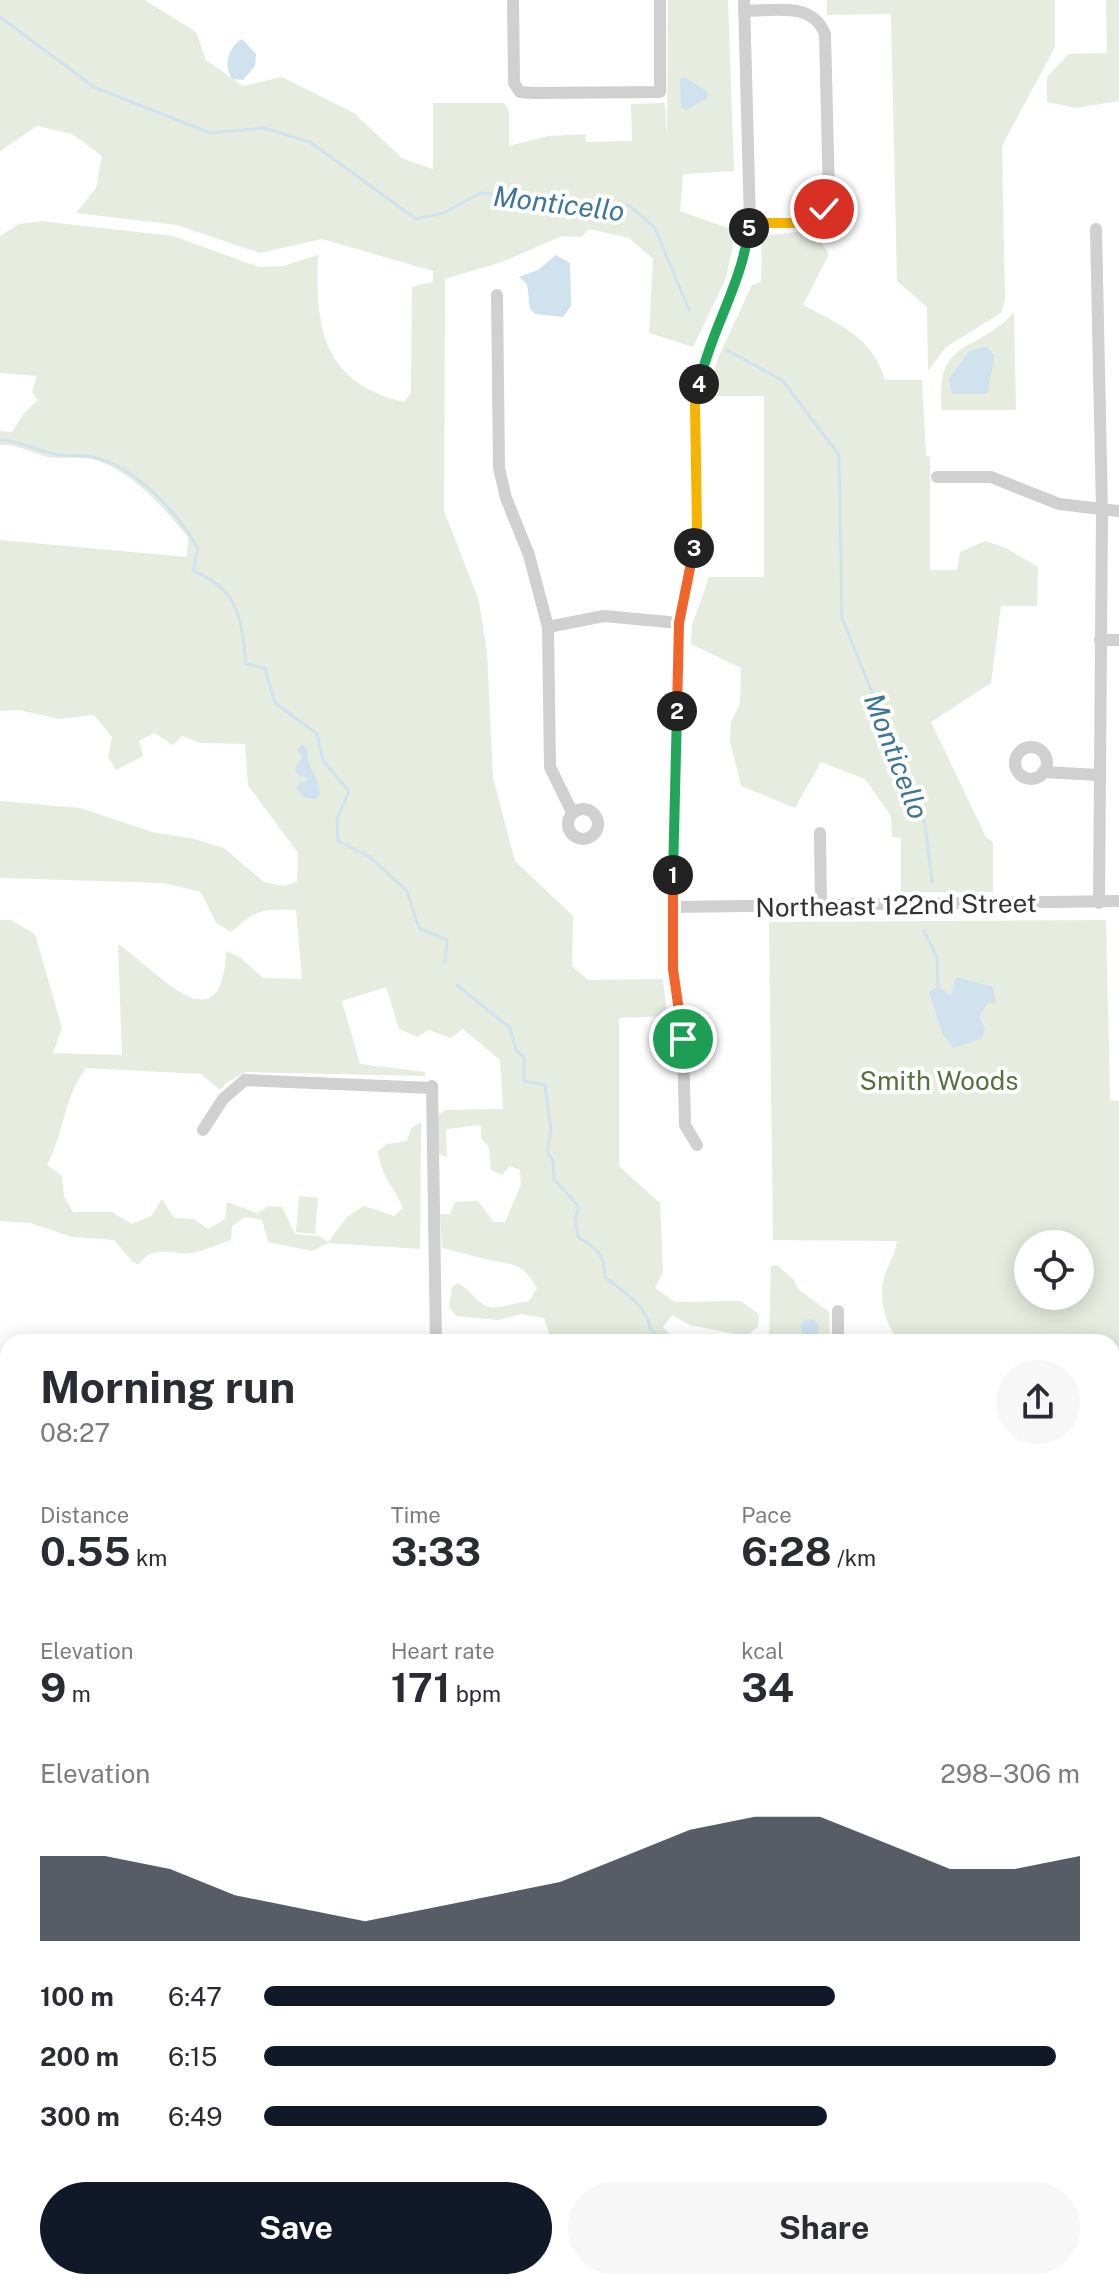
<!DOCTYPE html>
<meta charset="utf-8">
<style>
:root{--surface:#fff;--page:#f7f7f7;--text:#2b2b33;--muted:#7c7c81;--accent:#111827}
body{margin:0;font-family:"Public Sans",sans-serif;background:var(--page);color:var(--text);height:100vh;display:flex;flex-direction:column;font-size:30px;white-space:nowrap}
*{box-sizing:border-box;margin:0}
p{font-size:26px;color:var(--muted)}
.icon{flex:none;width:44px;height:44px;fill:none;stroke:currentColor;stroke-width:2;stroke-linecap:round;stroke-linejoin:round}
.map{position:relative;flex:1;overflow:hidden}
.side{position:absolute;left:0px;top:1334px;width:1120px;height:956px;display:flex;flex-direction:column;background:var(--surface);border-radius:24px 24px 0 0;box-shadow:0 4px 20px #0003}
.side>*{flex:none}
.fabs{position:absolute;left:1014px;top:1230px;display:grid;gap:16px}
.fabs a{display:grid;place-items:center;width:80px;height:80px;border-radius:50%;background:var(--surface);box-shadow:0 4px 20px #0003;font-size:40px}
.pin{position:absolute;display:grid;place-items:center;width:68px;height:68px;color:#fff;margin:-34px;border:4px solid #fff;border-radius:50%;box-shadow:0 2px 8px #0007}
.km{position:absolute;width:40px;height:40px;margin:-20px;border-radius:50%;background:#222;color:#fff;font-size:22px;line-height:40px;text-align:center}
.round{display:grid;place-items:center;flex:none;width:84px;height:84px;border-radius:42px;background:var(--page)}
.summary{display:flex;align-items:center;justify-content:space-between;height:136px;padding:0 40px}
h1{font-size:44px;font-weight:700;line-height:60px}
.stats{display:grid;grid-template-columns:repeat(3,1fr);gap:12px;height:136px;padding:8px 40px}
.stats div{display:grid;align-content:center}
.stats b{font-size:40px;font-weight:700}
.stats small{font-size:22px;font-weight:400}
.stats p{font-size:22px}
.chart{height:224px;padding:16px 40px}
.chart p{display:flex;justify-content:space-between}
.chart svg{width:100%;height:144px;margin-top:8px;fill:var(--accent);opacity:.7}
.action{display:flex;gap:16px;margin-top:auto;padding:16px 40px}
.action a{flex:1;height:92px;border-radius:48px;background:var(--accent);color:#fff;font-size:32px;font-weight:700;line-height:92px;text-align:center}
.action a+a{background:var(--page);color:var(--text)}
ul{padding:0 40px;list-style:none;font-size:26px}
li{display:grid;grid-template-columns:128px 96px 1fr;align-items:center;height:60px}
li i{height:20px;border-radius:10px;background:var(--accent)}
.map>svg:first-child{display:block}
</style>
<div class="map">
<svg width="1119" height="2290" viewBox="0 0 1119 2290">
<rect width="100%" height="100%" fill="#fff"/>
<g fill="#e6ecdf" fill-rule="evenodd">
<path d="M0,0H145L196,32L206,60L243,86L282,77L354,113L402,158L433,169V103H504L509,111V146L548,136L585,134L586,142L632,141L631,104L665,103L667,139L668,0H728L734,171L683,174L680,211L736,231L726,278L693,347L649,333L653,259L629,238L589,229L581,237L562,236L502,262L445,279L444,511L479,601L487,653L493,778L515,861L573,916L572,966L588,980L663,979L667,1016L619,1018V1166L660,1203L663,1271L655,1288L675,1302L741,1301L759,1314L758,1327L746,1336L690,1325L672,1315L663,1327L676,1342H552L544,1318L521,1314L498,1320L456,1316L449,1307L452,1287L458,1283C470,1289 477,1304 489,1307C501,1310 517,1301 529,1301L537,1288C522,1261 511,1265 485,1259C471,1256 457,1251 442,1248L440,1214H450L455,1202L478,1201L494,1222H505L521,1185L520,1170L510,1166L502,1175L491,1170L489,1147L481,1138V1125L446,1129L447,1157L437,1154V1117L445,1110L503,1109L500,1060L463,1029L450,1038L429,1030L417,1037L399,1029L386,987L342,1001L360,1064L425,1072V1076L247,1072L227,1082L220,1090L201,1074L86,1068C62,1101 65,1131 47,1165L62,1176L64,1196L73,1212H112L132,1224L151,1216L162,1199L174,1218L194,1219L208,1229L225,1219L227,1202L257,1213L269,1206L282,1207L295,1234L319,1236L328,1242L347,1217L364,1206L394,1216L403,1208C393,1185 381,1176 378,1151L387,1144L407,1141L411,1128L421,1122L420,1249L328,1243L312,1251L268,1242L262,1220L245,1217L232,1226L231,1240C219,1244 206,1250 193,1253C174,1256 153,1243 139,1264L134,1263L114,1240L72,1237L30,1223L0,1221V920H11L35,934L62,1028L53,1053L122,1055L118,944C153,966 222,1053 226,951L241,958L263,978L302,979L296,910C263,909 256,909 231,932L216,923L201,892L163,883L0,878V801L80,808L155,833L191,838L224,848L264,882L284,886L297,882L298,853L248,785L245,744L201,743L182,736L173,745L154,733L139,741L143,756L116,770L108,757L112,737L94,715L59,719L19,710L0,711V540L187,557L188,537C164,509 135,474 98,461C83,455 64,460 48,457C31,453 18,444 0,445V431L12,432L24,413L38,400L32,392L37,376L0,373V236L19,224L41,221L173,236L259,267L283,266L318,255C315,330 323,382 404,402L411,393L412,287L433,282V271L322,239L260,253L177,225L76,213L96,188L102,156L72,134L37,126L0,151Z"/>
<path d="M827,0H1055V47L1002,146L1005,300L1001,313L946,347L928,371L927,307L897,281L891,14L827,15Z"/>
<path d="M1106,0H1119V101L1076,108L1047,102V77L1069,54L1107,53Z"/>
<path d="M813,230L829,254L803,305C838,323 873,338 885,380H922L926,456L930,457V570H957L960,552L985,541L1006,548L1038,567L1037,606H1001L991,683L931,722L986,837L993,842V892H901V838L892,837L891,816L865,779L821,762L795,808L741,786L730,741L731,722L740,703L741,668L691,644L692,625L709,577H764V396H708L717,360L752,285L761,282L762,236Z"/>
<path d="M1014,312L1016,410H942C934,336 978,354 1014,312ZM987,346L995,354L949,379L969,351Z"/>
<path d="M1106,920L1110,1100L1119,1101V1557H1112V1342H899C887,1325 879,1304 883,1282C884,1272 895,1257 897,1241L773,1240L769,922ZM1028,1244H1080V1296H1028Z"/>
<path d="M299,1196L318,1198L315,1234L296,1232Z"/>
<path d="M777,1265L794,1280L798,1289L829,1312L830,1342H769L771,1266Z"/>
<path d="M0,1415L8,1425V1464L0,1460Z"/>
<path d="M0,1568L8,1572V1653L0,1651Z"/>
<path d="M0,1882H8V1940L0,1947Z"/>
<path d="M1112,1895H1119V2141L1112,2145Z"/>
<path d="M1112,2220L1119,2223V2273L1112,2269Z"/>
</g>
<g fill="#cfe2ee">
<path d="M242,39L256,54L255,66L243,80L232,79C223,65 228,47 242,39Z"/>
<path d="M685,77L708,92L707,98L687,110L681,108L680,79Z"/>
<path d="M556,255L570,263L571,306L563,317L535,314L530,309L527,284L519,277L538,270Z"/>
<path d="M987,346L995,355L987,394H952L949,379L969,351Z"/>
<path d="M302,744L308,749C305,768 320,777 320,795L315,799L303,797L297,789L298,782H306L308,778L298,775L295,768L302,757L298,750Z"/>
<path d="M956,977L993,987L996,1003H988L979,1016L985,1029L981,1039L953,1048L942,1033L929,992L938,986L951,996Z"/>
<circle cx="810" cy="1328" r="9"/>
<path d="M1117,1921L1119,1922V1971L1112,1963V1926Z"/>
</g>
<g fill="none" stroke-linecap="round" stroke-linejoin="round">
<g stroke="#cfe2ee" stroke-width="3">
<path d="M0,17L94,87L210,133L264,128L310,142L416,219L443,213L481,193L630,206L655,228L689,310"/>
<path d="M727,350L783,381L839,455L842,618L925,823L932,882"/>
<path d="M0,440C19,440 35,450 54,454C68,457 83,454 97,458C138,469 177,513 198,548L193,571C240,589 241,620 246,664L265,668L275,703L317,734L323,761L349,791L337,819L338,841L370,857L407,891L419,928L447,940L445,962"/>
<path d="M924,931L937,957L938,986"/>
<path d="M457,985L510,1028L516,1050L524,1057V1081L545,1085L551,1131L547,1151L553,1161L554,1179L579,1207L575,1218L578,1237C597,1249 605,1254 605,1277C621,1291 648,1305 650,1329L664,1342"/>
<path d="M1112,1900H1119"/>
</g>
<g stroke="#d0d0d0" stroke-width="12">
<path d="M513,0L514,83L520,92L533,93L660,92V0"/>
<path d="M744,11C775,11 812,1 825,34L829,197C815,231 782,223 750,223"/>
<path d="M1096,229L1102,511L1099,903"/>
<path d="M497,295L499,468L506,498L529,555L548,627L550,767L572,812"/>
<path d="M937,477H991L1059,504L1119,511"/>
<path d="M548,627L604,616L679,623"/>
<path d="M1100,640H1119"/>
<circle cx="1031" cy="763" r="16"/>
<path d="M1043,772L1099,775"/>
<circle cx="583" cy="824" r="15"/>
<path d="M820,833L821,906"/>
<path d="M674,907L1119,901"/>
<path d="M432,1086L436,1342"/>
<path d="M203,1130L223,1099L245,1080L432,1088"/>
<path d="M697,1145L685,1125L683,1039L673,969L672,838L679,623L697,526L695,404L704,364L736,286L750,223L744,0"/>
<path d="M838,1311V1342"/>
<path d="M0,1363L8,1364"/>
<path d="M0,1710L8,1713"/>
<path d="M8,2108V2130"/>
<path d="M758,2282L766,2290"/>
<path d="M502,2290V2282"/>
<path d="M1015,2290V2282"/>
</g>
<g stroke="#d0d0d0" stroke-width="14">
<path d="M0,1870L8,1871"/>
<path d="M1112,1881H1119"/>
</g>
</g>
<g fill="none" stroke-linecap="round" stroke-linejoin="round">
<g stroke="#fff" stroke-width="16">
<path id="split-1" d="M673,875V969L683,1039"/>
</g>
<g stroke="#fff" stroke-width="16">
<path id="split-2" d="M673,875L677,711"/>
</g>
<g stroke="#fff" stroke-width="16">
<path id="split-3" d="M677,711L679,623L694,548"/>
</g>
<g stroke="#fff" stroke-width="16">
<path id="split-4" d="M694,548L697,526L695,404L699,384"/>
</g>
<g stroke="#fff" stroke-width="16">
<path id="split-5" d="M699,384C711,330 742,284 749,228"/>
</g>
<g stroke="#fff" stroke-width="16">
<path id="split-6" d="M749,228L750,223H807L824,209"/>
</g>
<use href="#split-1" stroke="#f0652b" stroke-width="10"/>
<use href="#split-2" stroke="#22a559" stroke-width="10"/>
<use href="#split-3" stroke="#f0652b" stroke-width="10"/>
<use href="#split-4" stroke="#f5b400" stroke-width="10"/>
<use href="#split-5" stroke="#22a559" stroke-width="10"/>
<use href="#split-6" stroke="#f5b400" stroke-width="10"/>
</g>
<g text-anchor="middle" dominant-baseline="central" stroke-width="8" stroke-linejoin="round" paint-order="stroke">
<g font-size="26" fill="#333" stroke="#fff">
<text transform="translate(896 905) rotate(-1)">Northeast 122nd Street</text>
</g>
<g font-size="26" fill="#56703f" stroke="#fff">
<text x="939" y="1080">Smith Woods</text>
</g>
<g font-size="28" font-style="italic" fill="#3f7597" stroke="#fff">
<text transform="translate(559 203) rotate(7)">Monticello</text>
<text transform="translate(897 756) rotate(69)">Monticello</text>
</g>
</g>
</svg>
<div class="fabs">
<a><svg class="icon" aria-label="locate" viewBox="0 0 24 24"><circle cx="12" cy="12" r="6"/><path d="M12 2v4M12 18v4M2 12h4M18 12h4"/></svg></a>
</div>
<div class="pin" style="left:683px;top:1039px;background:#1e9e55"><svg class="icon" aria-label="arrive" viewBox="0 0 24 24"><path d="M6 21V4h12l-3 4 3 4H6"/></svg></div>
<div class="pin" style="left:824px;top:209px;background:#d93025"><svg class="icon" aria-label="check" viewBox="0 0 24 24"><path d="M5 12l5 5 9-10"/></svg></div>
<b class="km" style="left:673px;top:875px">1</b>
<b class="km" style="left:677px;top:711px">2</b>
<b class="km" style="left:694px;top:548px">3</b>
<b class="km" style="left:699px;top:384px">4</b>
<b class="km" style="left:749px;top:228px">5</b>
<section class="side">
<div class="summary"><div><h1>Morning run</h1><p>08:27</p></div><a class="round"><svg class="icon" aria-label="share" viewBox="0 0 24 24"><path d="M12 15V3M7 8l5-5 5 5M5 13v7h14v-7"/></svg></a></div>
<div class="stats">
<div><p>Distance</p><b>0.55<small> km</small></b></div>
<div><p>Time</p><b>3:33</b></div>
<div><p>Pace</p><b>6:28<small> /km</small></b></div>
</div>
<div class="stats">
<div><p>Elevation</p><b>9<small> m</small></b></div>
<div><p>Heart rate</p><b>171<small> bpm</small></b></div>
<div><p>kcal</p><b>34</b></div>
</div>
<div class="chart"><p><span>Elevation</span>298–306 m</p>
<svg viewBox="0 0 160 44" preserveAspectRatio="none"><path d="M0 44V18L10 18L20 22L30 30L40 34L50 38L60 34L70 30L80 26L90 18L100 10L110 6L120 6L130 14L140 22L150 22L160 18V44z"/></svg>
</div>
<ul>
<li><b>100 m</b>6:47<i style="width:70%"></i></li>
<li><b>200 m</b>6:15<i style="width:97%"></i></li>
<li><b>300 m</b>6:49<i style="width:69%"></i></li>
</ul>
<div class="action"><a>Save</a><a>Share</a></div>
</section>
</div>
